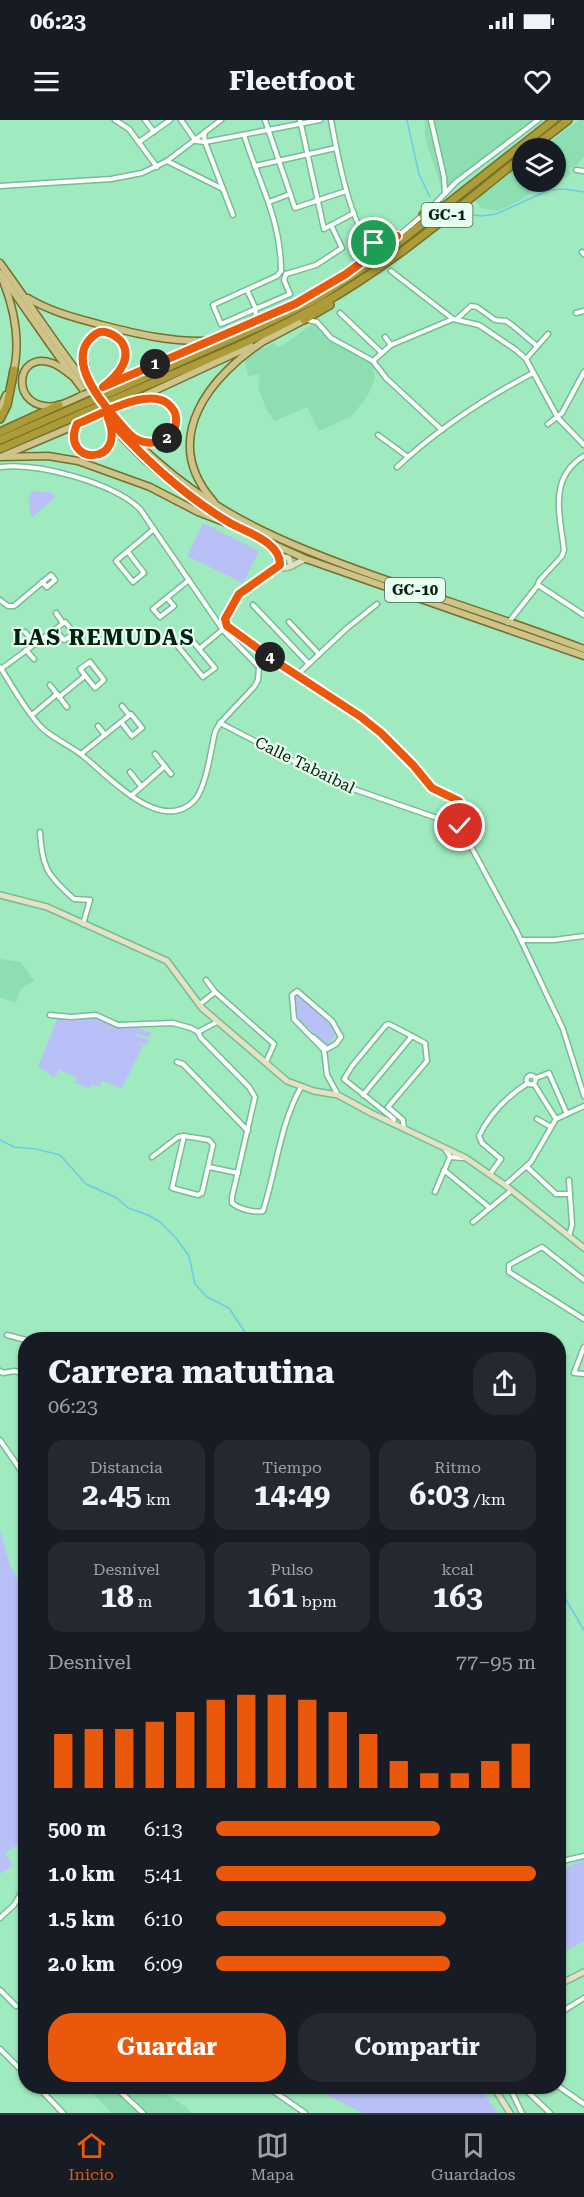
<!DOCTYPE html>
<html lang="es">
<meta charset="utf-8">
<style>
:root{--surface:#171b24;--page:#242831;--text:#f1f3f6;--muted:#9ea1a6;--line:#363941;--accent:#ea580c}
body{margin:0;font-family:"Roboto Serif",serif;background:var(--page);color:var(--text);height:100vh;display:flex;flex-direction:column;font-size:22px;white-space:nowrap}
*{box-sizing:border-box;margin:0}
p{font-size:20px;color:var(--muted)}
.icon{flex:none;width:33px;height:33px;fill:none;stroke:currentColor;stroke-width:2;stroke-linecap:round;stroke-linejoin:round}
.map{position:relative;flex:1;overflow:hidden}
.drawer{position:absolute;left:18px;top:1212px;width:548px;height:762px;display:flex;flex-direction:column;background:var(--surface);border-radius:24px;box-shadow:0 2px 4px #0004}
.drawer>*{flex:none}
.buttons{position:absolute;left:512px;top:18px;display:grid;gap:12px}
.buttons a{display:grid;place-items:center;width:54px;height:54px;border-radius:50%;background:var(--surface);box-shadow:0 2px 4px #0004;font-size:30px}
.pin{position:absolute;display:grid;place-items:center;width:51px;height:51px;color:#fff;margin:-26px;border:3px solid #fff;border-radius:50%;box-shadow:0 2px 6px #0007}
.km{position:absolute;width:30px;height:30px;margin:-15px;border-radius:50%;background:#222;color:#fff;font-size:16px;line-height:30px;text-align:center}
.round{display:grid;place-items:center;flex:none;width:63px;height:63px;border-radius:24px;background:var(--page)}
.summary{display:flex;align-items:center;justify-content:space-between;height:102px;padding:0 30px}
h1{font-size:33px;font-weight:700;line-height:45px}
.figures{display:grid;grid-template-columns:repeat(3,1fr);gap:9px;height:102px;padding:6px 30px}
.figures div{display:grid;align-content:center;border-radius:15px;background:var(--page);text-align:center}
.figures b{font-size:30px;font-weight:700}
.figures small{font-size:16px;font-weight:400}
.figures p{font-size:16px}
.chart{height:168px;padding:12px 30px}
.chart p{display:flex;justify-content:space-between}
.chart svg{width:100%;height:108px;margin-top:6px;stroke:var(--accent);stroke-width:6}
.cta{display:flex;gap:12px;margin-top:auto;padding:12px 30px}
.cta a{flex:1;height:69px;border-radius:24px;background:var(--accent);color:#fff;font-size:24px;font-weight:700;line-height:69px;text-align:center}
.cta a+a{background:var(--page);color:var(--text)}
ul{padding:0 30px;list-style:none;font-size:20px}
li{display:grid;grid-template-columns:96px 72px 1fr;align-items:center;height:45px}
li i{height:15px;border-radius:8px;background:var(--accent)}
.status{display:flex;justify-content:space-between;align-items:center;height:42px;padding:0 30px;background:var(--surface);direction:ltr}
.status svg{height:16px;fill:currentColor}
header{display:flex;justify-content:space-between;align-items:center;height:78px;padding:0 30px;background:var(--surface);font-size:27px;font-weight:700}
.dock{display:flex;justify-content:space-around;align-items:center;height:84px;border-top:2px solid var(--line);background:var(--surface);font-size:16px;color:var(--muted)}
.dock a{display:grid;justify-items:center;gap:3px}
.dock .active{color:var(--accent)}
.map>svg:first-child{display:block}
</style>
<div class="status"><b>06:23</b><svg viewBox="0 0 49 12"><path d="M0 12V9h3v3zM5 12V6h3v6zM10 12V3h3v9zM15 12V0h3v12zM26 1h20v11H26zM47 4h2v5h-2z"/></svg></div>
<header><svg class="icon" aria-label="menu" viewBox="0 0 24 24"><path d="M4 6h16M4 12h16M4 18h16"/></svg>Fleetfoot<svg class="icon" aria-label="heart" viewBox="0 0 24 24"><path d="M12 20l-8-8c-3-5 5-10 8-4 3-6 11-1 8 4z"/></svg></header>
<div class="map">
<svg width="584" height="1993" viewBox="0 0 584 1993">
<rect width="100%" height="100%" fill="#a0eac0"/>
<g fill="#8ddfb1">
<path d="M425,0H537L457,64L442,70L425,18Z"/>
<path d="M579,0H584V36L578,44L570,48L571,55L543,68L541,66L519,81L498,91L481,88L475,80L522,44V62H555V28H542Z"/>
<path d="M316,204L331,219L372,243L375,259L368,275L352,296L319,311L307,287L275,301L267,290L258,268L260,254L248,256L245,240L260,228H265L273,223L278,227L282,226L308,207Z"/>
<path d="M0,839L21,842L34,861L21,869L15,883L0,877Z"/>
<path d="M87,1967H157L187,1988L191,1993H111Z"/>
</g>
<g fill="#b9c0f8">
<path d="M33,371L50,372L56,377L32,397L29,390V374Z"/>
<path d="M203,403L259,431L243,463L187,436Z"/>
<path d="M297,874H300L329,903L336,914L328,925L298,899L295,877Z"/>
<path d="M58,897H96L117,906L139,907V909L151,912L149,918L138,914V911L136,918L138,916L149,920L147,925L135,922L143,926L122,968L102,961L99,967L92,965L90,968L75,963L77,958L60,950L54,957L38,946Z"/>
<path d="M0,1410L10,1445L26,1475L25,1720L5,1733L13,1745L0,1754Z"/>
<path d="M584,1740V1821L558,1835V1755L571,1745Z"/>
<path d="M311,1967H479L498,1993H363Z"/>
</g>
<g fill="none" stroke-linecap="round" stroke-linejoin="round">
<g stroke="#6bcbe7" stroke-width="1.5">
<path d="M407,0L419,54L430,77"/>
<path d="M466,94L481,96L496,94L549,70L564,69L584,72"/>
<path d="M0,1020L14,1027L36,1029L60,1035L86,1064L117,1078L128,1088L148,1095L160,1102L176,1118L189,1136L195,1164L207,1177L229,1188L250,1220"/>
<path d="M558,1472L565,1478L584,1510"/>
</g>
<g stroke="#75bd95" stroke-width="7">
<g id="street">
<path d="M115,0L129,9L157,47"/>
<path d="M145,0L154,12"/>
<path d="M181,0L195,20"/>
<path d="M265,0L295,88L346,71"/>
<path d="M300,0L324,109L354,93"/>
<path d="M331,0C335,22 351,115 373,122C380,124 389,119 395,117"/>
<path d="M431,0L444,57L445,73"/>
<path d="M205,12L204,15L205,22L233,95"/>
<path d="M244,15C259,63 281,99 281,151"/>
<path d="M196,21L205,22L320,0"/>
<path d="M139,22L170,0"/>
<path d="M167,41L223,69"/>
<path d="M255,46L336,28"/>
<path d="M576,50L584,51"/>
<path d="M0,66L111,59L142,53L167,41L221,0"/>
<path d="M269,82L290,74"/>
<path d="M432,87L456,62L538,0"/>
<path d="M582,132L584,134"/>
<path d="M281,151L277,156L213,185L221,204L290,174L284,160L286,154"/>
<path d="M391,151L453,199L479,205L516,230L526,239L558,298L584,325"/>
<path d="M286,154L316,145L342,128L331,105"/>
<path d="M247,170L255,187L256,196L247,202"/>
<path d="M340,193L382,233"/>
<path d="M576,193L584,191"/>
<path d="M457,199L471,186L477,187L495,200L506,201L512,205L537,226"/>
<path d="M308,200L317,202L331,218L373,241L386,258L442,310"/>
<path d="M237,208C307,182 368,144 424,94"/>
<path d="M385,217L391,225"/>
<path d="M526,239L548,214"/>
<path d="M373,241L391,225L453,199"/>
<path d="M548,304L562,293L584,252"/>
<path d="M378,315L408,337"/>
<path d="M0,347C38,342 113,363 140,389L223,510L259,547L258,560L254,567L220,603L215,612C211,629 206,669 194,681C160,715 109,656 83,636C70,625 53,619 41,607C25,590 13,567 0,547"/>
<path d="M397,347C439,308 483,279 533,253"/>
<path d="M128,432L144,453L133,462L116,441L154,409"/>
<path d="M538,465L584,495"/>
<path d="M167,478L174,486L160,497L153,489L189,460"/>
<path d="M0,480L8,486H14L51,455L55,460L47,467L42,462"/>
<path d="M253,485L309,544"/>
<path d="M56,493L63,503"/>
<path d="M289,502L319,534"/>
<path d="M219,503L225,499L227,506L234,512"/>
<path d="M508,503L538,465L539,461L562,436L564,430C560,395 548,358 584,336"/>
<path d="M25,512L35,523"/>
<path d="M231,518L234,512H237L275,541L361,597L381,613L413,645L432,668L459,681L464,690L465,696L460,706"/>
<path d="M199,529L215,548L203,557L177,525L189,516L199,529L227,506"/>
<path d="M26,530L34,539"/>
<path d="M90,542L104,560L95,568L80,549Z"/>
<path d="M1,549L65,502L75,514L64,520L55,510"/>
<path d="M297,555L346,509L377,484"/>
<path d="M50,565L67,587"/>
<path d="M59,577L85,556"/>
<path d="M122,586L129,595"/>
<path d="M32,595L57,574"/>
<path d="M220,603L336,663L460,706"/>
<path d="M98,606L105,615"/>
<path d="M81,634L131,594L142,608L132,616L121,602"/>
<path d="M155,634L171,654"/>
<path d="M130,652L141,666"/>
<path d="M131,676L165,646"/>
<path d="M460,706L517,812L563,909L584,976"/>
<path d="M40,712C42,748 48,756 74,779L90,780L83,804"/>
<path d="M521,820H554L584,816"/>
<path d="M206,860L215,872L274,924L266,942"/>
<path d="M199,885L215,872"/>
<path d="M50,895L71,897L96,895L118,905L173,903L191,908L198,912"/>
<path d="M198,912L201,918L249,967L255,977L232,1077V1083C239,1089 254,1093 263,1091C277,1048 279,1007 301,967"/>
<path d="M198,912L217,902"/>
<path d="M313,917L327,929L336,924L341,917L332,901L297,871L292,875L294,899L324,930L327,955L338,975"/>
<path d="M177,942L183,944L248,1011"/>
<circle cx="531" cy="960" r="4.5"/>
<path d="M536,958L549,953L567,994"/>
<path d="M534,964L556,999"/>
<path d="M363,975L412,916"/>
<path d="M537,999L551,1007"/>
<path d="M393,1004L394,999L344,959L352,946L386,905L389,904L425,923L427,941L388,987L403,1000L404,1009"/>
<path d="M184,1016L209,1020L213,1025L202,1073L198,1075L172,1068Z"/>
<path d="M445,1029L450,1037L463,1038"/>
<path d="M152,1037L178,1017L183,1016"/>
<path d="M526,1046L556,1074H570"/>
<path d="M209,1047L238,1053"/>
<path d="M444,1050L490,1088"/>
<path d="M490,1054L501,1039L482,1023L479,1016C490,993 506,977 528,963"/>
<path d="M505,1065L531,1042L556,999L584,986"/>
<path d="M435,1072L450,1037"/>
<path d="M473,1102L512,1070"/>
<path d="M569,1116L572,1105L569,1060"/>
<path d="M584,1160L542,1127L509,1145V1152L584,1199"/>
<path d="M7,1215L26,1220"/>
<path d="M584,1227L574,1253L584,1254"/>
<path d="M0,1251L3,1253L14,1251L26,1254"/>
<path d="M0,1320L26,1358"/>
<path d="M558,1742L584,1736"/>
<path d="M0,1798L14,1785L26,1765"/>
<path d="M0,1870L16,1886"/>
<path d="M558,1894L584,1878"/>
<path d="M0,1929L26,1955"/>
<path d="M37,1966L63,1993"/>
<path d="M114,1966L143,1993"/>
<path d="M266,1966L305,1993"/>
<path d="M509,1966L522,1993"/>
<path d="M527,1966L528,1972L550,1993"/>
<path d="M558,1966L584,1984"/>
</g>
</g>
<g stroke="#75bd95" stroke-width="8">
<g id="secondary">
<path d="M266,422L278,434L280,445L283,448C291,449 298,441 306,439"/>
<path d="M281,440L286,437L289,438L291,446"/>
<path d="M225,499L239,474L280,445"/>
<path d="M0,775L47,787L167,841L202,888L287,961L314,971L338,975L371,993L466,1038L505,1065L584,1128"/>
<path d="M558,1865L584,1852"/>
<path d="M493,1966L510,1993"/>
</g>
</g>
<g stroke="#72702b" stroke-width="9">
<g id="primary">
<path d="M0,143C48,209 96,289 158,342C222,399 298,429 378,457C446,481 516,503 584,529"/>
<path d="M0,153C47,218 93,294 153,347C199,387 250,415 306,439L584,536"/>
<path d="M3,161C15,191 21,222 13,254"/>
<path d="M28,178C51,192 76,198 102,205C137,214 170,222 207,221"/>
<path d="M266,220L304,200"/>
<path d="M72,256C66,251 60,246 52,243C14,229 9,292 56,286C65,284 74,279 83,275"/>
<path d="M90,263C84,245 76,219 102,212C132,215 129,244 111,260"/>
<path d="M98,269L237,208"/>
<path d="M0,289L6,275"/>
<path d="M113,290L251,226"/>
<path d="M77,305C59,346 127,345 109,302"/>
<path d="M135,318C181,340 193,271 142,278"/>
<path d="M3,336L97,296"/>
<path d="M0,337L48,336L78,341L150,367L198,392L224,402"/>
<path d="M214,382C158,319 210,255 267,219"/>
</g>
</g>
<g stroke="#72702b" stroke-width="10">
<g id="highway">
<path d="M532,28L568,0"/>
<path d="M423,95L440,86"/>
<path d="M304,200L330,185"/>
<path d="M103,276L261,206L316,179L383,135L554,0"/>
<path d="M108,282C179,251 252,223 320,185C393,144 457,88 522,37"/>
<path d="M0,299L7,285L14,250"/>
<path d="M0,312L59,285"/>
<path d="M0,320L88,282"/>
<path d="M0,329L92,289"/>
</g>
</g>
<use href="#street" stroke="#fff" stroke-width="4"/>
<use href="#secondary" stroke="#e6e1c3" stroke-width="5"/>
<use href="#primary" stroke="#cec388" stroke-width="6"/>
<use href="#highway" stroke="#ad9b38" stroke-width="7"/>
<g stroke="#72702b" stroke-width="9" stroke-linecap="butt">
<g id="primary-bridge">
<path d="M83,275L98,269"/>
<path d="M97,296L113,290"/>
</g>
</g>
<g stroke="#72702b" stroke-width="10" stroke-linecap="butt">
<g id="highway-bridge">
<path d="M88,282L103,276"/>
<path d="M92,289L108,282"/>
</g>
</g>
<use href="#primary-bridge" stroke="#cec388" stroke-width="6"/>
<use href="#highway-bridge" stroke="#ad9b38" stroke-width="7"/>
</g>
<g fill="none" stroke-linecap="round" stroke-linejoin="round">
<g stroke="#fff" stroke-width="12">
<path id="route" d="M374,123L384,121L397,116L346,154L295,184L103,267C117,256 134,239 121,221C117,217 111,213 105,212C98,211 94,215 89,220C69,244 101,282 117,300C123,306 128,315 136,319C145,324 158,324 167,318C173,314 177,306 176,298C176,292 172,287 167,283C145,268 100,295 77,304C59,345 128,348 108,298C144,339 183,375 230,403C246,412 281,422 280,445L239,474L225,499L227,506L275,541L361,597L381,613L413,645L432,668L459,681L464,690L465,696L460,706"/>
</g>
<use href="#route" stroke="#ea580c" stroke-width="8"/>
</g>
<g text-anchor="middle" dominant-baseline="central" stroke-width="4.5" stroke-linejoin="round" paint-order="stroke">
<g fill="#e8fef0" stroke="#486355" stroke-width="1.5">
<rect x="421.5" y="83" width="51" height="24" rx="4.5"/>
<rect x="385" y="458" width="60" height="24" rx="4.5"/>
</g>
<g font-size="15" font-weight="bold" fill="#032112">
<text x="447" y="95">GC-1</text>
<text x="415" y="470">GC-10</text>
</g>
<g font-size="16" fill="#032112" stroke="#e8fef0">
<text transform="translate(305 645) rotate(26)">Calle Tabaibal</text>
</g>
<g font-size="22" font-weight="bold" letter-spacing="1.5" fill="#032112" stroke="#e8fef0">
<text x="104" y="517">LAS REMUDAS</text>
</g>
</g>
</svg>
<div class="buttons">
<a><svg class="icon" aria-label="layers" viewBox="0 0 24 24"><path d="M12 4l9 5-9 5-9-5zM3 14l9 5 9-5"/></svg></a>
</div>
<div class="pin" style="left:374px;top:123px;background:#1e9e55"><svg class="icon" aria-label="arrive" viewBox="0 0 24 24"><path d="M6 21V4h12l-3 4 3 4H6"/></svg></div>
<div class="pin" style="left:460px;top:706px;background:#d93025"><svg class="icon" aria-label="check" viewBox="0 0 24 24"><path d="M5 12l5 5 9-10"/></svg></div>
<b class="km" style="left:155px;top:244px">1</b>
<b class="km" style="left:167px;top:318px">2</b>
<b class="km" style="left:270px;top:537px">4</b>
<section class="drawer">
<div class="summary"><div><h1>Carrera matutina</h1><p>06:23</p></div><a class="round"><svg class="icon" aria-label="share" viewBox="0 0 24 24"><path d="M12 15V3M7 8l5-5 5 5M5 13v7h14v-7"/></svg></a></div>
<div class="figures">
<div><p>Distancia</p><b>2.45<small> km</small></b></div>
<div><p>Tiempo</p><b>14:49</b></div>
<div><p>Ritmo</p><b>6:03<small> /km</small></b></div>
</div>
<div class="figures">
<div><p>Desnivel</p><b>18<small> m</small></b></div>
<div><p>Pulso</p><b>161<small> bpm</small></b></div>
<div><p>kcal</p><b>163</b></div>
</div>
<div class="chart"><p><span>Desnivel</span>77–95 m</p>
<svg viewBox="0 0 160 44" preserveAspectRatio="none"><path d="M5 44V22M15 44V20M25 44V20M35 44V17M45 44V13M55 44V8M65 44V6M75 44V6M85 44V8M95 44V13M105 44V22M115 44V33M125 44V38M135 44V38M145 44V33M155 44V26"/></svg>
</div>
<ul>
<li><b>500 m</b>6:13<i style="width:70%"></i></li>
<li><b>1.0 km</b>5:41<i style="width:100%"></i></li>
<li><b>1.5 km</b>6:10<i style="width:72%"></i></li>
<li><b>2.0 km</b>6:09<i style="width:73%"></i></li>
</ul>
<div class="cta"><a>Guardar</a><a>Compartir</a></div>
</section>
</div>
<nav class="dock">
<a class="active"><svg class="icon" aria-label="home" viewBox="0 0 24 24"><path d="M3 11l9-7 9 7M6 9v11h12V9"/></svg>Inicio</a>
<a><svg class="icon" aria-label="map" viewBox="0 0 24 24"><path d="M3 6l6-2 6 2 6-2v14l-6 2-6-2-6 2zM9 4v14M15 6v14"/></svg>Mapa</a>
<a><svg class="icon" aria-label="saved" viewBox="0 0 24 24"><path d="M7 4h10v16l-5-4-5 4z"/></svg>Guardados</a>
</nav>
